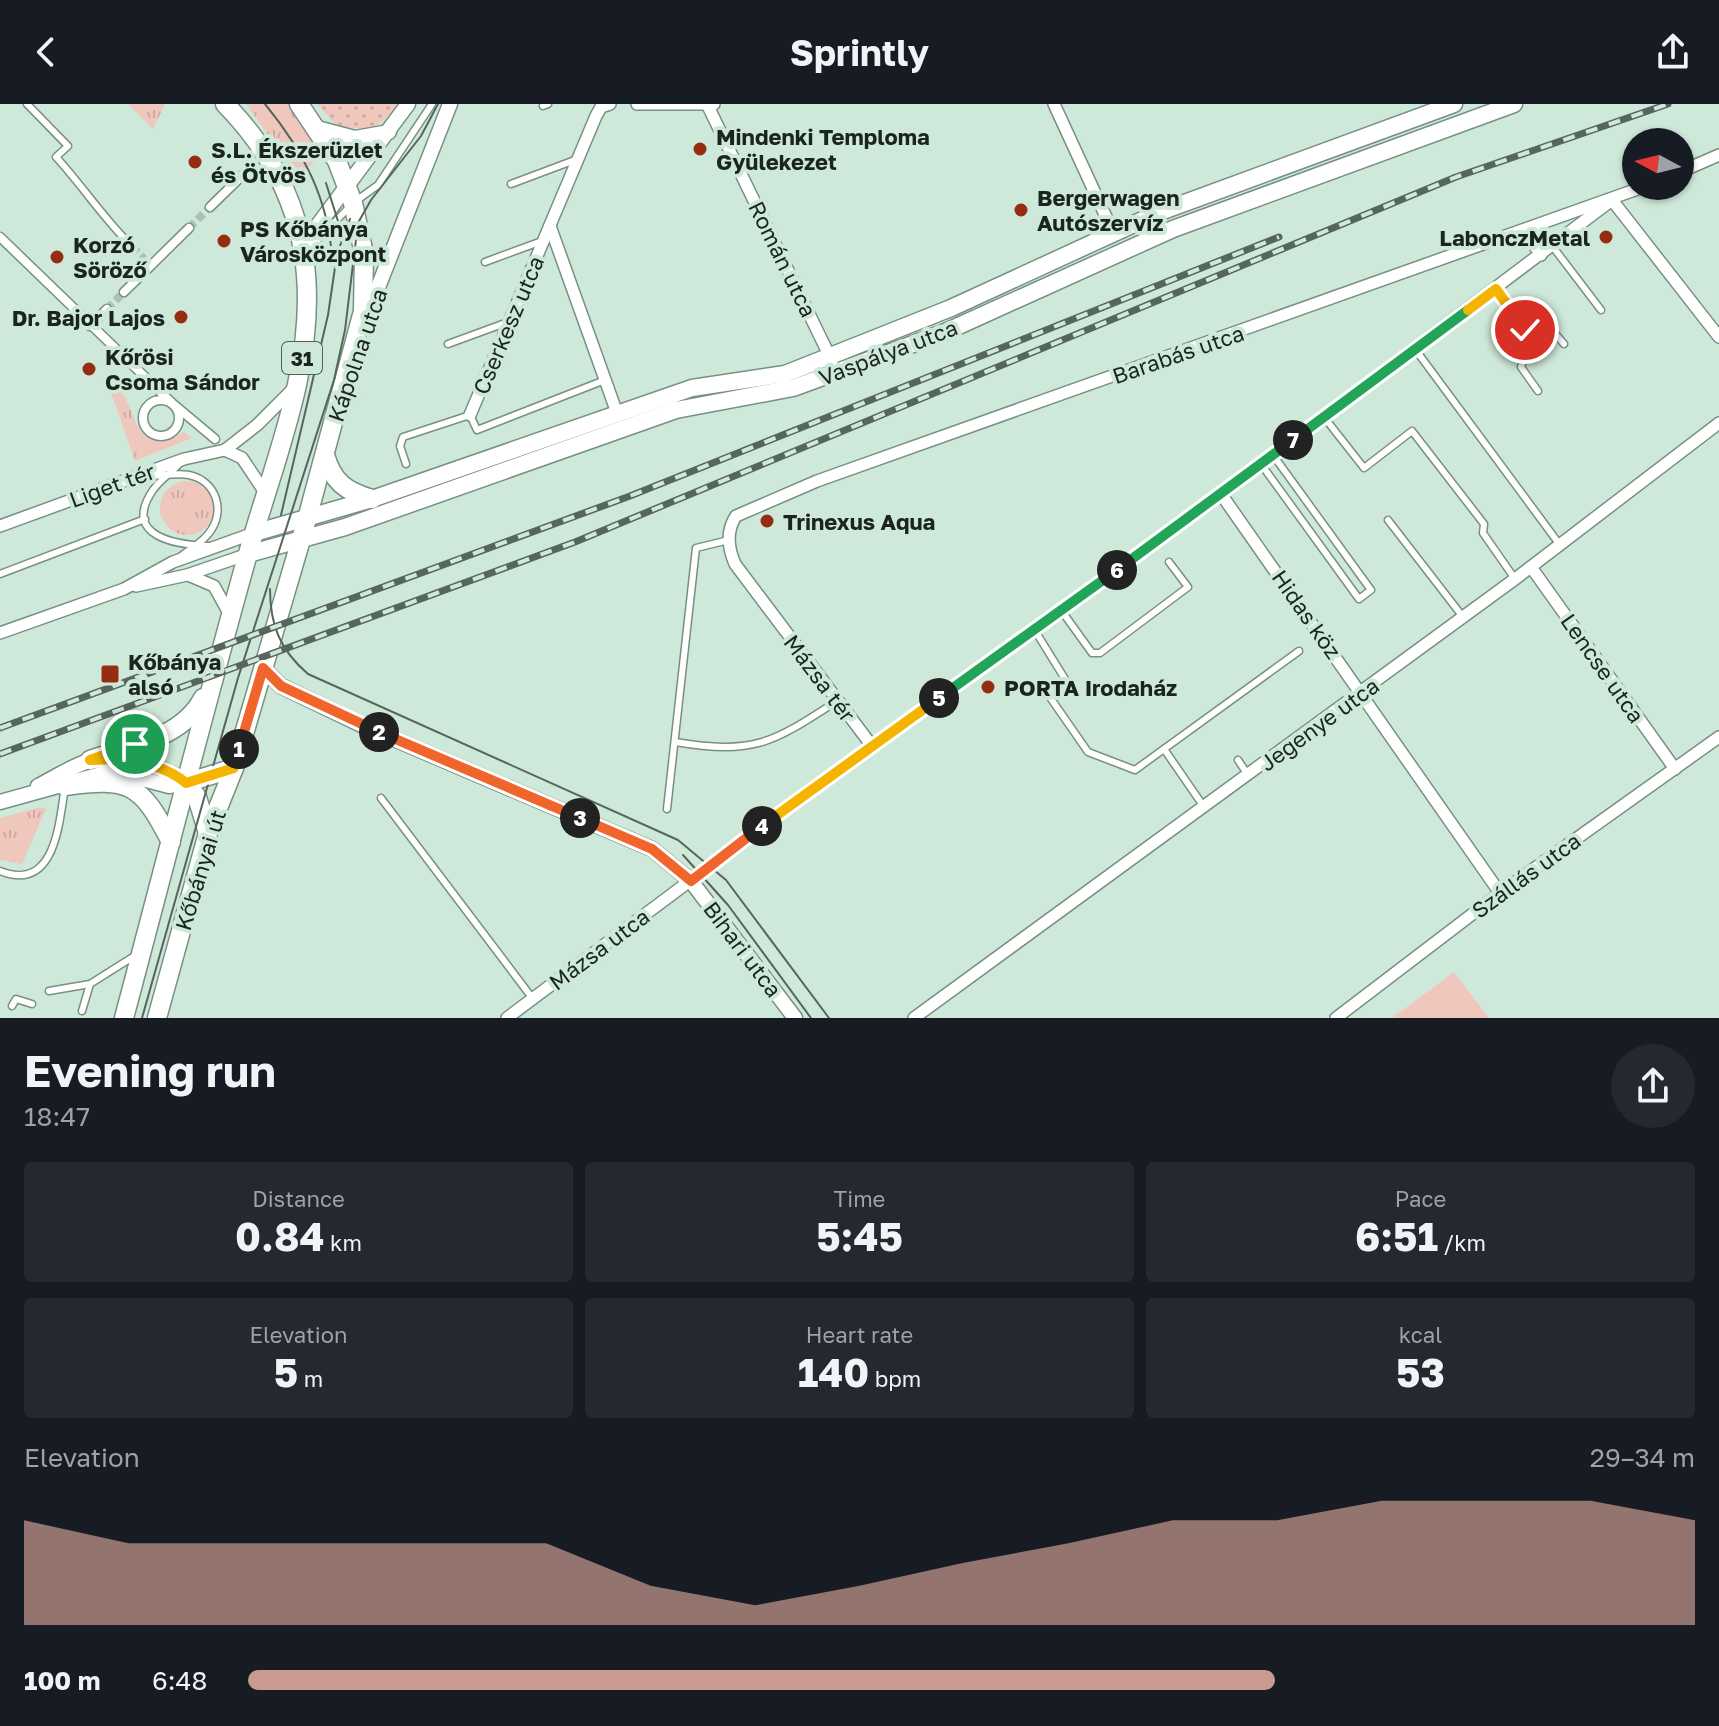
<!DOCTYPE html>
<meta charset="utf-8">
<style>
:root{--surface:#171b24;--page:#242831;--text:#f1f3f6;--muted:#9ea1a6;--accent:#c89a90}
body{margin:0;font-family:"Golos Text",sans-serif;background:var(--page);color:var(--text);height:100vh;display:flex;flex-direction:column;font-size:30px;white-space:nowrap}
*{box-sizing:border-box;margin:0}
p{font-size:26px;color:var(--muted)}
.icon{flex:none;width:44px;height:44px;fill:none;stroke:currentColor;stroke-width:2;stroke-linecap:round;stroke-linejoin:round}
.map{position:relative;height:914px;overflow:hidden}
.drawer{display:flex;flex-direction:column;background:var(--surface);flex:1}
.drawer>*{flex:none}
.needle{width:52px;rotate:277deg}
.tools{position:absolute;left:1622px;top:24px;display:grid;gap:16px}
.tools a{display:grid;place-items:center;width:72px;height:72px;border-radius:50%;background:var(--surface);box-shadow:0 2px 6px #0004;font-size:40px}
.pin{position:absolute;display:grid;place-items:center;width:68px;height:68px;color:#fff;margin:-34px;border:4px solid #fff;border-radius:50%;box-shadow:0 2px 8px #0007}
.km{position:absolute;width:40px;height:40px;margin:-20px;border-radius:50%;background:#222;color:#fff;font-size:22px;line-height:40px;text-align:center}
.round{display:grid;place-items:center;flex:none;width:84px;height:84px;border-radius:42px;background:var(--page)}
.summary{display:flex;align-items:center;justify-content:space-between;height:136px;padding:0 24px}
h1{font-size:44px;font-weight:700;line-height:60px}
.figures{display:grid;grid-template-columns:repeat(3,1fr);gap:12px;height:136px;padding:8px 24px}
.figures div{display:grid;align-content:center;border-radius:8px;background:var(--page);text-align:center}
.figures b{font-size:40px;font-weight:700}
.figures small{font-size:22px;font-weight:400}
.figures p{font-size:22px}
.chart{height:224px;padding:16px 24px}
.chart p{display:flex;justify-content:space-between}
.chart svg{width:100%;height:144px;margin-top:8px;fill:var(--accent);opacity:.7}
ul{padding:0 24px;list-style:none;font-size:26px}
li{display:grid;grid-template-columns:128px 96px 1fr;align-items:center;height:60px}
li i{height:20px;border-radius:10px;background:var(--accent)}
header{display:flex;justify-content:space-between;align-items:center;height:104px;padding:0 24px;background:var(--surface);font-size:36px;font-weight:700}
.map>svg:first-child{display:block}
</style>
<header><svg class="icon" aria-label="back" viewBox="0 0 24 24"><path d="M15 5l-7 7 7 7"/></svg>Sprintly<svg class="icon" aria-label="share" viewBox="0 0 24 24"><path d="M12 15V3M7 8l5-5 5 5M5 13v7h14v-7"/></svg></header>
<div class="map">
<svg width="1719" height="914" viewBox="0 0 1719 914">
<defs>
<pattern id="grass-tufts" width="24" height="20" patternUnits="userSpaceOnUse" patternTransform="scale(2)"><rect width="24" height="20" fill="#efc7bd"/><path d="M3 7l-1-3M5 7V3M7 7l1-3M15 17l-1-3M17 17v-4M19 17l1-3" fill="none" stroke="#ccaba2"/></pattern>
<pattern id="park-dots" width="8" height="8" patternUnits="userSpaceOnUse" patternTransform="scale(2)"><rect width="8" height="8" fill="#efc7bd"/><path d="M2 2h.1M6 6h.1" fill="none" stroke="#ccaba2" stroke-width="1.8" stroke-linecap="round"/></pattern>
</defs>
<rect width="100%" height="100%" fill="#cee9d9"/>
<g fill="url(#grass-tufts)">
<path d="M128,0H165L153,25Z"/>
<path d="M246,0H292L329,54L325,57L322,53L297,71Z"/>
<path d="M111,277C144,303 124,352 184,328L192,334L135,357L109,283Z"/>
<circle cx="187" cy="404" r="27"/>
<path d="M41,703L46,705L22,760L0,756V714Z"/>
</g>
<path fill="url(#park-dots)" d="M317,0H397C376,29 372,25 338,23Z"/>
<path fill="#efc7bd" d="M1454,868L1489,914H1392Z"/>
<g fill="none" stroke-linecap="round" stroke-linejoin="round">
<g stroke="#aac2b4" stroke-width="8" stroke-dasharray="8 4" stroke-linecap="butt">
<path d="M189,124L210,103"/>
<path d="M124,134L144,155"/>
<path d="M107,205L124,188"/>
</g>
<g stroke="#779082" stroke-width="9">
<g id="service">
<path d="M27,0L68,42L56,53C80,79 99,108 124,134"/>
<path d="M543,2L548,0"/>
<path d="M511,80L575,56"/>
<path d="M311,143L353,99L378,81L432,0"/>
<path d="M1553,143L1601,206"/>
<path d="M485,158L542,137"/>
<path d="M1496,185L1525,226L1551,225L1564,240"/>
<path d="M1525,226L1531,235L1521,263L1538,287"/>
<path d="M448,240L508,218"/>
<path d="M1415,245L1560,441"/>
<path d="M1324,313L1364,364L1412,327L1484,420L1483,429L1515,475"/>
<path d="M180,359C172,368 160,376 153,386C121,433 177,441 210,442"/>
<path d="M406,360L400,342L403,333L470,311L477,326L605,276"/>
<path d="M1261,360L1359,495L1371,486L1273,351"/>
<path d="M145,372C159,373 175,368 189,371C217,377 226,408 209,429C202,439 189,445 180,453"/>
<path d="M1388,416L1463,513"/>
<path d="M0,470L145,415"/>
<path d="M1061,506L1092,549H1100L1188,483L1169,458"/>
<path d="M1034,525L1065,575L1047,589L1088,648L1135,666L1299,547"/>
<path d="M675,638C755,651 772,639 837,597"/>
<path d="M1164,645L1204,703"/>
<path d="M1238,656L1248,671"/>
<path d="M381,694L533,895"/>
<path d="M667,705L696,444L729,436"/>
<path d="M0,767C56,789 59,718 65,683"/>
<path d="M49,887L90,880"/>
<path d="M12,902L16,895L32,900"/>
<path d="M82,907L90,880L136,851"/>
</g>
</g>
<g stroke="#779082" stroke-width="11">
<g id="pedestrian">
<path d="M210,103L251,63"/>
<path d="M0,133L172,299L215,335"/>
<path d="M124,188L189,124"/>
<path d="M90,222L107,205"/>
<circle cx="161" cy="314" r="18"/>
</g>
</g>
<g stroke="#779082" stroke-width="14">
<g id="minor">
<path d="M637,0H714"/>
<path d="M707,0L832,257"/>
<path d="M1054,0L1113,128"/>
<path d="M1680,68L1719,51"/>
<path d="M550,122L617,309"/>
<path d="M1524,127L1541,151"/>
<path d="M470,311L596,12L601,3L610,0"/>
<path d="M225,346L242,354L266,390"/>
<path d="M1221,390L1500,789"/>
<path d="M0,422L184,355L225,346L257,321L293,285"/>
<path d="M1531,463L1675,665"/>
<path d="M188,471L214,482L230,511"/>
<path d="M136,482L187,471L248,450"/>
<path d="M0,529L124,485L173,458L254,429"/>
<path d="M872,642L735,460C728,444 726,427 736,412L817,377L1646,82"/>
<path d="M507,914L767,719L1221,390L1612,96L1719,233"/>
<path d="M914,914L1515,475L1719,319"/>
<path d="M1336,914L1500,789L1719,633"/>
</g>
</g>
<g stroke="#779082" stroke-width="17">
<g id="tertiary">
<path d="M317,24L355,34L389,28"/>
<path d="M304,150L309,133L408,0"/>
<path d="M366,214L450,0"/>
<path d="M263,564L281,582L366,623L652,745L691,777L795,914"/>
<path d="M38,682C54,674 72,662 89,657C118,648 164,661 186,679"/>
<path d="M0,698L112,667L169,682L186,679"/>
</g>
</g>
<g stroke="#779082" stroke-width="19">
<g id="secondary">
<path d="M254,429L372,395L692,284L785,270L951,204L1160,108L1454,0"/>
<path d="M248,450L345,423L676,306L793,284L943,229L1173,125L1514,0"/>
</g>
</g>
<g stroke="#779082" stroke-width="21">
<g id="primary">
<path d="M325,351C333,378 345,387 372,395"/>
<path d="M90,656C130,642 183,634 203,594"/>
<path d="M186,679L197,693L208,729"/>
<path d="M186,679L234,664"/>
<path d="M65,682C129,673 141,679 171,738"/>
<path d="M124,914C165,760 204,606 247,453C272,362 314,267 306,171C301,104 271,47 225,0"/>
<path d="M157,914L208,729L234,664L307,415L363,207L364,150L353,99L337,57L299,0"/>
</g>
</g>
<use href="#service" stroke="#fff" stroke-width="6"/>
<use href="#pedestrian" stroke="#fff" stroke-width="8"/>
<use href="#minor" stroke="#fff" stroke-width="11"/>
<use href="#tertiary" stroke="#fff" stroke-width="14"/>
<use href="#secondary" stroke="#fff" stroke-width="16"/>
<use href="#primary" stroke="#fff" stroke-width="18"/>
<g stroke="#56655d" stroke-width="2">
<path d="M265,0C302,45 329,95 332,155"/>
<path d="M326,79L343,133"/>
<path d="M281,411L328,211L337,150L350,115"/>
<path d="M270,485C270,521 280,546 308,570L678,736L726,776L829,914"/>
<path d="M683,751L728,801L811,914"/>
<path d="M142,914L238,574L334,276L345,226L358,119L371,96L421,32L438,0"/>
</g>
<g stroke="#56655d" stroke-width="7">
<g id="rail">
<path d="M0,624L630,392L1279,133"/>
<path d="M0,650L575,438L1456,73L1668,0"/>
</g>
</g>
<use href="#rail" stroke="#cee9d9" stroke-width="4" stroke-dasharray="12" stroke-linecap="butt"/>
</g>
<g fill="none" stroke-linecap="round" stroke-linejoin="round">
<g stroke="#fff" stroke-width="16">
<path id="split-1" d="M135,640L90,656C123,654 160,657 186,679L234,664L239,645"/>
</g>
<g stroke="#fff" stroke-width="16">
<path id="split-2" d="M239,645L263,564L281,582L379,628"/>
</g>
<g stroke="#fff" stroke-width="16">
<path id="split-3" d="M379,628L580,714"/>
</g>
<g stroke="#fff" stroke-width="16">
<path id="split-4" d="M580,714L652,745L691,777L762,722"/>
</g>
<g stroke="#fff" stroke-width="16">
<path id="split-5" d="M762,722L939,594"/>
</g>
<g stroke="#fff" stroke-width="16">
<path id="split-6" d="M939,594L1117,466"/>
</g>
<g stroke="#fff" stroke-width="16">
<path id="split-7" d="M1117,466L1293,336"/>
</g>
<g stroke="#fff" stroke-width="16">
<path id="split-8" d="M1293,336L1468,206"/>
</g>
<g stroke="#fff" stroke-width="16">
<path id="split-9" d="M1468,206L1496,185L1525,226"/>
</g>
<use href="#split-1" stroke="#f5b400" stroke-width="10"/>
<use href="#split-2" stroke="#f0652b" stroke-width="10"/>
<use href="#split-3" stroke="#f0652b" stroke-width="10"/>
<use href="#split-4" stroke="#f0652b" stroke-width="10"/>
<use href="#split-5" stroke="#f5b400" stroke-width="10"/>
<use href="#split-6" stroke="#22a559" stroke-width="10"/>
<use href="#split-7" stroke="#22a559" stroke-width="10"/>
<use href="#split-8" stroke="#22a559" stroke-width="10"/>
<use href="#split-9" stroke="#f5b400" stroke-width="10"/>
</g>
<g fill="#952d13" stroke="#cee9d9" stroke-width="3">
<circle cx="700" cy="45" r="8"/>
<circle cx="195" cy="58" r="8"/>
<circle cx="1021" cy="106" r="8"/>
<circle cx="1606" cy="133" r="8"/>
<circle cx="224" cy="137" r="8"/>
<circle cx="57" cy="153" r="8"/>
<circle cx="181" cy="213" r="8"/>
<circle cx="89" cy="265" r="8"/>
<circle cx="767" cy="417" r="8"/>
<rect x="100" y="560" width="20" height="20" rx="4"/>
<circle cx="988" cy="583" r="8"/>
</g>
<g text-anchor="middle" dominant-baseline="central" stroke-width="8" stroke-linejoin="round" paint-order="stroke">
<rect fill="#cee9d9" stroke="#516058" stroke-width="2" x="282" y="238" width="40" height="32" rx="6"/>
<g font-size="20" font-weight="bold" fill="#1b2520">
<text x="302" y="254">31</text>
</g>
<g font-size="22" font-weight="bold" fill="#1b2520" stroke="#cee9d9" text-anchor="start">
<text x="716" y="32">Mindenki Temploma<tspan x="716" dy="25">Gyülekezet</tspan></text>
<text x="211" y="45">S.L. Ékszerüzlet<tspan x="211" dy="25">és Ötvös</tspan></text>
<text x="1037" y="93">Bergerwagen<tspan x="1037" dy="25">Autószervíz</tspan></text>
<text x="240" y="124">PS Kőbánya<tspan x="240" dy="25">Városközpont</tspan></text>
<text x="1590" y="133" text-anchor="end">LabonczMetal</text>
<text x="73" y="140">Korzó<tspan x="73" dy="25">Söröző</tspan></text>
<text x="165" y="213" text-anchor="end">Dr. Bajor Lajos</text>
<text x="105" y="252">Kőrösi<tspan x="105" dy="25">Csoma Sándor</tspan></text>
<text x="783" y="417">Trinexus Aqua</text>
<text x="128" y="557">Kőbánya<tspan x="128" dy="25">alsó</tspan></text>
<text x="1004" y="583">PORTA Irodaház</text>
</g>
<g font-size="22" fill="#1b2520" stroke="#cee9d9">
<text transform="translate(783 155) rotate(64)">Román utca</text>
<text transform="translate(508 221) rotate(-67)">Cserkesz utca</text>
<text transform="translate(888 248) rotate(-21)">Vaspálya utca</text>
<text transform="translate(1178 250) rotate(-19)">Barabás utca</text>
<text transform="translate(357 251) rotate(-71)">Kápolna utca</text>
<text transform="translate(112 381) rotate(-20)">Liget tér</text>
<text transform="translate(1307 510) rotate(55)">Hidas köz</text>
<text transform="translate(1603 564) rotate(55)">Lencse utca</text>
<text transform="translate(820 574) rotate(53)">Mázsa tér</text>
<text transform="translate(1319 620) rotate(-36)">Jegenye utca</text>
<text transform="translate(200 766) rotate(-73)">Kőbányai út</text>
<text transform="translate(1526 771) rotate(-36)">Szállás utca</text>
<text transform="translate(599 845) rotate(-37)">Mázsa utca</text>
<text transform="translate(743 845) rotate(53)">Bihari utca</text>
</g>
</g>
</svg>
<div class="tools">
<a><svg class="needle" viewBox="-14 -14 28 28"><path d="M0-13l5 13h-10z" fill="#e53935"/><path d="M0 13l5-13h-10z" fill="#9ea1a6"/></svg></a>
</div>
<div class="pin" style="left:135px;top:640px;background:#1e9e55"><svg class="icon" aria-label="arrive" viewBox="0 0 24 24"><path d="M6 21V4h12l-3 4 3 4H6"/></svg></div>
<div class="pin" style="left:1525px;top:226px;background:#d93025"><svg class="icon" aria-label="check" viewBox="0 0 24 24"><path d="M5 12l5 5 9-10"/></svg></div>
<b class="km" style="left:239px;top:645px">1</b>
<b class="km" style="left:379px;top:628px">2</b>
<b class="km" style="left:580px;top:714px">3</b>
<b class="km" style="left:762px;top:722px">4</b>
<b class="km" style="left:939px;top:594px">5</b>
<b class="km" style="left:1117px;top:466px">6</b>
<b class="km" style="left:1293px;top:336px">7</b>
</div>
<section class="drawer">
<div class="summary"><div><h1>Evening run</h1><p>18:47</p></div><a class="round"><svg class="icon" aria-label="share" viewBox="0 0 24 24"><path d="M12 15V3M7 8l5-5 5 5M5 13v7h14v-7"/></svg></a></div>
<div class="figures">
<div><p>Distance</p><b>0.84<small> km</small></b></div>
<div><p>Time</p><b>5:45</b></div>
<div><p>Pace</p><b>6:51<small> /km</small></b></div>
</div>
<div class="figures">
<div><p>Elevation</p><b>5<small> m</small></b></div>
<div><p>Heart rate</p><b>140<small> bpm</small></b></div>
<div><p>kcal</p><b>53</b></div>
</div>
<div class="chart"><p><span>Elevation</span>29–34 m</p>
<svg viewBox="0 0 160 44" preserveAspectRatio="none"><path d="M0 44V12L10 19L20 19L30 19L40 19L50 19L60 32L70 38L80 32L90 25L100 19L110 12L120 12L130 6L140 6L150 6L160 12V44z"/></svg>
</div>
<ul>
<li><b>100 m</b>6:48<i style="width:71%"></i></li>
</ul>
</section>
